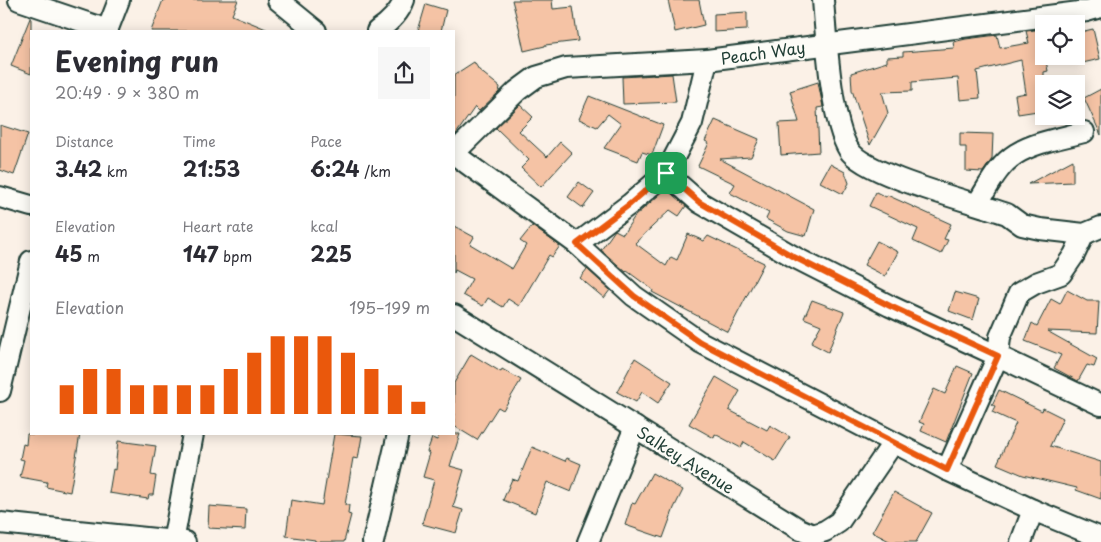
<!DOCTYPE html>
<meta charset="utf-8">
<style>
:root{--surface:#fff;--page:#f7f7f7;--text:#2b2b33;--muted:#7c7c81;--accent:#ea580c}
body{margin:0;font-family:"Playpen Sans",sans-serif;background:var(--page);color:var(--text);height:100vh;display:flex;flex-direction:column;font-size:19px;white-space:nowrap}
*{box-sizing:border-box;margin:0}
p{font-size:16px;color:var(--muted)}
.icon{flex:none;width:28px;height:28px;fill:none;stroke:currentColor;stroke-width:2;stroke-linecap:round;stroke-linejoin:round}
.map{position:relative;flex:1;overflow:hidden}
.drawer{position:absolute;left:30px;top:30px;width:425px;height:405px;display:flex;flex-direction:column;background:var(--surface);border-radius:0px;box-shadow:0 2px 12px #0003}
.drawer>*{flex:none}
.controls{position:absolute;left:1035px;top:15px;display:grid;gap:10px}
.controls a{display:grid;place-items:center;width:50px;height:50px;border-radius:0px;background:var(--surface);box-shadow:0 2px 12px #0003;font-size:25px}
.pin{position:absolute;display:grid;place-items:center;width:42px;height:42px;color:#fff;margin:-21px;border-radius:10px;box-shadow:0 2px 8px #0006}
.round{display:grid;place-items:center;flex:none;width:52px;height:52px;border-radius:0px;background:var(--page)}
.summary{display:flex;align-items:center;justify-content:space-between;height:85px;padding:0 25px}
h1{font-size:28px;font-weight:700;line-height:38px}
.figures{display:grid;grid-template-columns:repeat(3,1fr);gap:8px;height:85px;padding:5px 25px}
.figures div{display:grid;align-content:center}
.figures b{font-size:21px;font-weight:700}
.figures small{font-size:14px;font-weight:400}
.figures p{font-size:14px}
.chart{height:140px;padding:10px 25px}
.chart p{display:flex;justify-content:space-between}
.chart svg{width:100%;height:90px;margin-top:5px;stroke:var(--accent);stroke-width:6}
.map>svg:first-child{display:block}
</style>
<div class="map">
<svg width="1101" height="542" viewBox="0 0 1101 542">
<rect width="100%" height="100%" fill="#fbf1e7"/>
<filter id="ink" filterUnits="userSpaceOnUse"><feTurbulence type="fractalNoise" baseFrequency=".02" numOctaves="2"/><feDisplacementMap in="SourceGraphic" scale="10" xChannelSelector="R" yChannelSelector="G"/><feConvolveMatrix kernelMatrix="1 2 1 2 8 2 1 2 1" color-interpolation-filters="sRGB"/></filter>
<g filter="url(#ink)">
<g fill="#f5c3a5" stroke="#1f3d34">
<path d="M163,0H238L232,15L271,31H151Z"/>
<path d="M512,0H552L553,9L573,7L578,41L545,45V46L524,51L520,32L521,31H520Z"/>
<path d="M668,0H699L704,25L675,32Z"/>
<path d="M426,4L446,10L441,31H418Z"/>
<path d="M747,12V30L714,32V14Z"/>
<path d="M30,18H31V74L11,66Z"/>
<path d="M1044,29V56H1045L1048,71L1044,72V110L1018,114L1015,95L1026,93L1021,60L977,71L980,98L960,100L958,78L912,82V91L882,92L888,113L870,145L852,90L851,73L887,62V57L903,56V52L954,48L953,42L966,39L997,35L1000,48L1029,43L1026,31Z"/>
<path d="M1093,29L1100,59L1078,64L1076,33Z"/>
<path d="M474,62L479,70L500,87L499,92L479,111L475,107L454,137V75Z"/>
<path d="M672,74L676,102L623,104L622,77Z"/>
<path d="M818,82L823,107L817,108L819,152L781,155L779,123L799,122L790,91Z"/>
<path d="M1101,89V135L1084,98Z"/>
<path d="M589,96L663,125L652,155L642,152L638,161L604,148L621,124L608,114L597,127L579,119Z"/>
<path d="M520,105L533,117L519,131L547,157L560,142L572,153L541,187L521,168L529,160L496,128Z"/>
<path d="M715,120L759,139L751,157L720,159L814,209L806,236L788,231L766,219L769,213L730,193L735,184L698,166L709,143L705,141Z"/>
<path d="M0,125L28,134L14,175L0,170Z"/>
<path d="M960,133L993,134L992,159L983,172L966,171V147H960Z"/>
<path d="M1073,160V182L1028,184Z"/>
<path d="M830,164L845,172L849,183L843,194L820,182Z"/>
<path d="M579,182L594,193L583,208L568,197Z"/>
<path d="M666,189L686,206L679,216L670,210L635,243L666,266L671,257L677,260L688,234L704,241L708,236L764,263L728,332L652,292L653,290L627,271L626,272L601,250L615,230L623,234L635,216Z"/>
<path d="M876,192L886,197L887,195L951,224L944,239L948,240L941,254L913,241L918,229L869,206Z"/>
<path d="M454,226L474,237L470,244L512,269L526,245L520,241L532,226L560,246L552,257L549,255L519,306L508,299L503,307L488,298L483,306L463,295L472,279L455,270L454,273Z"/>
<path d="M877,241L898,252L885,276L864,265Z"/>
<path d="M587,269L610,290L604,298L580,278Z"/>
<path d="M1067,290L1087,301H1099L1097,333L1047,331L1097,359L1094,367L1087,365L1078,381L1054,368L1061,355L1025,341L1032,323L1037,326L1051,299L1060,304Z"/>
<path d="M955,292L979,299L973,320L949,311Z"/>
<path d="M812,300L844,312L828,352L811,343L821,325L804,318Z"/>
<path d="M471,354L501,372L502,369L521,380L503,410L498,407L477,440L454,426V383Z"/>
<path d="M635,358L672,382L658,403L642,392L636,402L617,392Z"/>
<path d="M957,366L973,373L946,442L921,431L924,424L919,422L934,389L945,394Z"/>
<path d="M716,377L740,391L729,410L767,430L770,425L790,437L775,461L744,442L741,448L715,434L714,438L689,424Z"/>
<path d="M999,390L1042,411L1043,408L1063,418L1050,446L1101,462V499L1076,490L1077,488L1023,475L997,464L1016,423L992,412L995,406L992,405Z"/>
<path d="M27,434H80L70,492L46,487L47,482L20,477L24,460L20,459L23,444L26,445Z"/>
<path d="M334,434L362,436L358,459L353,458L345,505H349L348,514L351,515L344,542H315V540L286,536L291,500L322,505Z"/>
<path d="M439,434H460L450,466L464,470L453,507L463,510L456,533L422,524L434,480L423,477L430,453L427,452L432,438L437,440Z"/>
<path d="M118,441L156,446L151,475L156,476L153,495H149L148,499L109,493L113,469L115,470Z"/>
<path d="M532,447L565,461L567,458L581,464L571,492L547,482L535,513L503,500L512,479L518,481Z"/>
<path d="M652,473L683,490L674,508L663,538L625,525L632,503L635,504Z"/>
<path d="M894,492L932,513L916,542H891L872,532Z"/>
<path d="M209,506L246,509L245,530L208,528Z"/>
</g>
<g fill="none" stroke-linecap="round" stroke-linejoin="round">
<g stroke="#1f3d34" stroke-width="24">
<g id="minor">
<path d="M19,0L108,30"/>
<path d="M278,0L316,31"/>
<path d="M823,0C826,36 831,122 849,150C864,175 976,203 1007,214L1022,225L1040,229L1084,234L1101,227"/>
<path d="M107,31L119,0"/>
<path d="M377,31C389,23 399,14 404,0"/>
<path d="M454,153L517,91L536,77L566,68L707,60L1087,11L1101,7"/>
<path d="M454,154L577,244L634,296L700,342L947,470L1033,510L1101,538"/>
<path d="M666,173L699,202L796,258L890,306L998,356L1000,337L1019,293L1036,283L1061,274L1074,255L1084,234"/>
<path d="M0,197L31,206"/>
<path d="M977,204C988,187 998,165 1016,154C1035,142 1062,138 1084,132"/>
<path d="M577,244L630,204L666,173L692,123L707,60"/>
<path d="M454,315L799,529L813,535L825,531L839,522L893,443"/>
<path d="M0,391L31,261"/>
<path d="M947,470L998,356L1101,405"/>
<path d="M0,523L185,542"/>
<path d="M173,542L193,434"/>
<path d="M373,542L398,434"/>
<path d="M588,542L635,427"/>
<path d="M1021,542L1033,510"/>
</g>
</g>
<use href="#minor" stroke="#fdfcf7" stroke-width="20"/>
</g>
</g>
<g fill="none" stroke-linecap="round" stroke-linejoin="round" filter="url(#ink)">
<g stroke="#fff" stroke-width="10">
<path id="route" d="M666,173L699,202L796,258L890,306L998,356L947,470L700,342L634,296L577,244L630,204Z"/>
</g>
<use href="#route" stroke="#ea580c" stroke-width="6"/>
</g>
<g text-anchor="middle" dominant-baseline="central" stroke-width="4.5" stroke-linejoin="round" paint-order="stroke">
<g font-size="16" fill="#1f3d34" stroke="#fdfcf7">
<text transform="translate(763 52) rotate(-8)">Peach Way</text>
<text transform="translate(686 459) rotate(32)">Salkey Avenue</text>
</g>
</g>
</svg>
<div class="controls">
<a><svg class="icon" aria-label="locate" viewBox="0 0 24 24"><circle cx="12" cy="12" r="6"/><path d="M12 2v4M12 18v4M2 12h4M18 12h4"/></svg></a>
<a><svg class="icon" aria-label="layers" viewBox="0 0 24 24"><path d="M12 4l9 5-9 5-9-5zM3 14l9 5 9-5"/></svg></a>
</div>
<div class="pin" style="left:666px;top:173px;background:#1e9e55"><svg class="icon" aria-label="arrive" viewBox="0 0 24 24"><path d="M6 21V4h12l-3 4 3 4H6"/></svg></div>
<section class="drawer">
<div class="summary"><div><h1>Evening run</h1><p>20:49 · 9 × 380 m</p></div><a class="round"><svg class="icon" aria-label="share" viewBox="0 0 24 24"><path d="M12 15V3M7 8l5-5 5 5M5 13v7h14v-7"/></svg></a></div>
<div class="figures">
<div><p>Distance</p><b>3.42<small> km</small></b></div>
<div><p>Time</p><b>21:53</b></div>
<div><p>Pace</p><b>6:24<small> /km</small></b></div>
</div>
<div class="figures">
<div><p>Elevation</p><b>45<small> m</small></b></div>
<div><p>Heart rate</p><b>147<small> bpm</small></b></div>
<div><p>kcal</p><b>225</b></div>
</div>
<div class="chart"><p><span>Elevation</span>195–199 m</p>
<svg viewBox="0 0 160 44" preserveAspectRatio="none"><path d="M5 44V30M15 44V22M25 44V22M35 44V30M45 44V30M55 44V30M65 44V30M75 44V22M85 44V14M95 44V6M105 44V6M115 44V6M125 44V14M135 44V22M145 44V30M155 44V38"/></svg>
</div>
</section>
</div>
